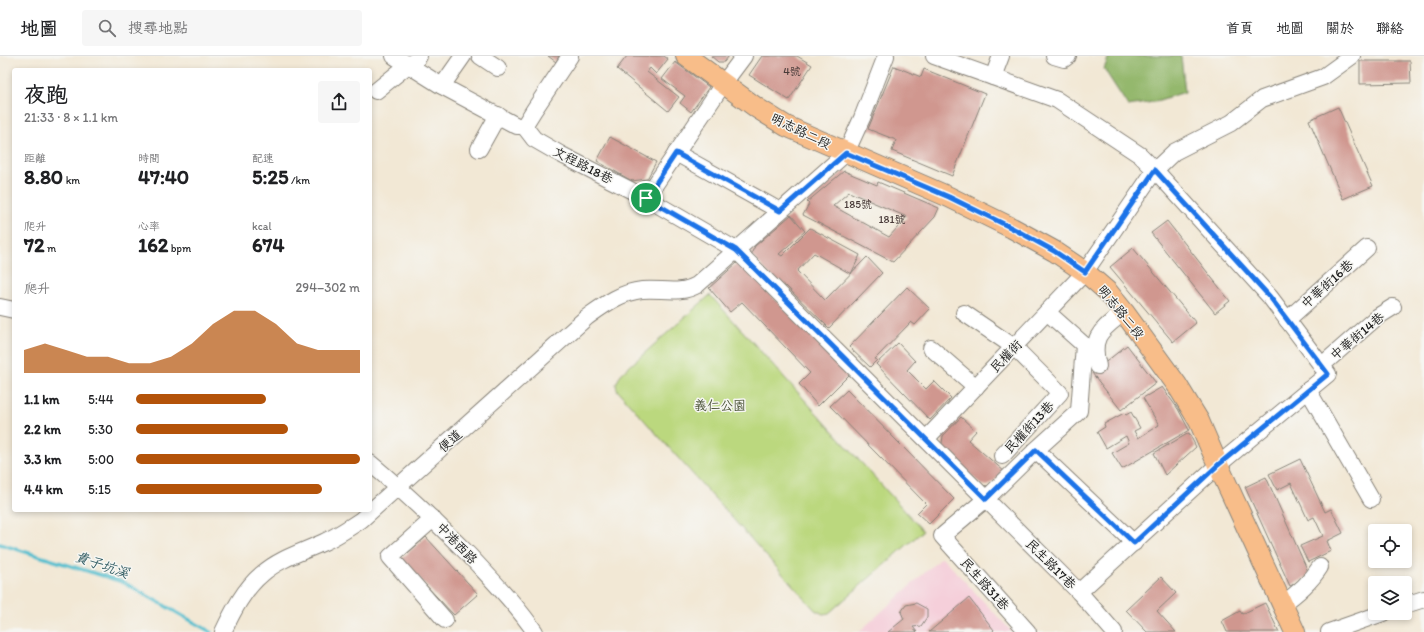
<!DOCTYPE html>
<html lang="zh-TW">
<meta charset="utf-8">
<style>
:root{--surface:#fff;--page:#f6f6f6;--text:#202124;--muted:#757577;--line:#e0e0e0;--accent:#b45309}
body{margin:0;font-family:Itim,"LXGW WenKai TC",sans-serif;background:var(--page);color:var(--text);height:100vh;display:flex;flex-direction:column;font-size:15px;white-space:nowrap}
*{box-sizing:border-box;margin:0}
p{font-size:13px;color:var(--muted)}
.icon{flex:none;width:22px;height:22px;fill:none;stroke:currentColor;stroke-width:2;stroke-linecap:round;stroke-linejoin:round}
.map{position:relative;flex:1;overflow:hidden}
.panel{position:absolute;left:12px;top:12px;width:360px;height:444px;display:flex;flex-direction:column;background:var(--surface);border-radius:4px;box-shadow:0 2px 6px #0003}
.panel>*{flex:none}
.buttons{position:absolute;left:1368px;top:468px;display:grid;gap:8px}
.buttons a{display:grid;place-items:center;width:44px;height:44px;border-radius:4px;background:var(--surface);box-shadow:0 2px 6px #0003;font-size:20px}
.pin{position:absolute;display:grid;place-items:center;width:34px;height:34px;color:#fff;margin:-17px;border:2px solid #fff;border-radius:50%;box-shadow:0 1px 4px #0007}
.round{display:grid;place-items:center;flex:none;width:42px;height:42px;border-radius:4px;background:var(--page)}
.headline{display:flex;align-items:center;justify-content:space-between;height:68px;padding:0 12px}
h1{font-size:22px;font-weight:700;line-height:30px}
.figures{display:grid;grid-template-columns:repeat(3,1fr);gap:6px;height:68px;padding:4px 12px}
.figures div{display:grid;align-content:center}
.figures b{font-size:20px;font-weight:700}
.figures small{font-size:11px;font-weight:400}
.figures p{font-size:11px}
.chart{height:112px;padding:8px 12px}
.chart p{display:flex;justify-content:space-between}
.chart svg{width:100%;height:72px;margin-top:4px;fill:var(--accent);opacity:.7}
ul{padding:0 12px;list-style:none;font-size:13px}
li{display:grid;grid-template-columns:64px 48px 1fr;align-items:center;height:30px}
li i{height:10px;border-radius:5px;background:var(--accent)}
header{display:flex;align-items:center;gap:24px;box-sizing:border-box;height:56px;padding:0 20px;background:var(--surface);border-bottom:1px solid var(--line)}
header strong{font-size:19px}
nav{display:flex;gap:22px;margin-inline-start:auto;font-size:14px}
.search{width:280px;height:36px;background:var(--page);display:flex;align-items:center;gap:10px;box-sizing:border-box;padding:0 14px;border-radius:4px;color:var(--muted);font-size:15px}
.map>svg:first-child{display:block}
</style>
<header>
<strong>地圖</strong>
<div class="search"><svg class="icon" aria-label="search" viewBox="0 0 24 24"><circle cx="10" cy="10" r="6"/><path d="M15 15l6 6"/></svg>搜尋地點</div>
<nav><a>首頁</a><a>地圖</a><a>關於</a><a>聯絡</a></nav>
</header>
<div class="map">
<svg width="1424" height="576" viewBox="0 0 1424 576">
<rect width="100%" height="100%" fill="#f6f6f2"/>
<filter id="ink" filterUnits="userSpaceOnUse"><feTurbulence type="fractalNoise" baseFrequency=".025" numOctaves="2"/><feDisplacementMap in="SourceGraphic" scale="8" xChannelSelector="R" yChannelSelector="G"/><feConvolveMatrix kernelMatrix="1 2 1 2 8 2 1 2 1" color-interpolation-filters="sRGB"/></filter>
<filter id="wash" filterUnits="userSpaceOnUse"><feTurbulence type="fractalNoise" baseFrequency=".012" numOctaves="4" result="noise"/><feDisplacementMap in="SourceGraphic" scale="16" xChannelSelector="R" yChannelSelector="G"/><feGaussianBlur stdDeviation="0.9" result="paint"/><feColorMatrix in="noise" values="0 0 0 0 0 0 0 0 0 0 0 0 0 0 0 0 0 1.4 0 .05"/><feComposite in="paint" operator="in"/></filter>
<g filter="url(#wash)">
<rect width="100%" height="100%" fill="#f2e8d5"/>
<path fill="#f5cfda" d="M942,501L1012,576H859Z"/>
<path fill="#bbd87e" stroke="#6c7a4d" d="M710,239L923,475L829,557L823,558L815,554L617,334L616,328L621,318Z"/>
<path fill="#94b86d" stroke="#586a44" d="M1109,0H1181L1185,36L1153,46L1128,50L1104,13Z"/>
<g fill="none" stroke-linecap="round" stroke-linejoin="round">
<path stroke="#54bfcf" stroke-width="3.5" d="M0,488L123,526L211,576"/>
</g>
<g id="blocks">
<g fill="#d0978f" fill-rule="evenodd">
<path d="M548,0H559L556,6Z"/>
<path d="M627,0H664L668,3L656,18L650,12L647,16L679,41L668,55L617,13Z"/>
<path d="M711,0H729L724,6H718Z"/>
<path d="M762,0H797L812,9L789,44L749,19Z"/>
<path d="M1360,5H1410L1411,27L1360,28Z"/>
<path d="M675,6L709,31L691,56L680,47L685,40L662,23Z"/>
<path d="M894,10L921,21L924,13L985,38L952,120L892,95L896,84L868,73Z"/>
<path d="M1338,51L1373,130L1343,143L1309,64Z"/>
<path d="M610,81L656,106L647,123L632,125L597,105Z"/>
<path d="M844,115L877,129L878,126L939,152L935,161L893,206L803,159L809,148L807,146ZM849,136L907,161L889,181L833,150Z"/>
<path d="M791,159L805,175L779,198L782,200L810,172L860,199L851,218L814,197L797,215L825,244L867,201L882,217L829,272L786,230L784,233L752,200V196L755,190Z"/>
<path d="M1167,165L1230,245L1215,257L1151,177Z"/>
<path d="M1133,192L1196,267L1173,286L1110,211Z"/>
<path d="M738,206L850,318L818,350L799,328L810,317L742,246L730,256L709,232Z"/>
<path d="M907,231L930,253L915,269L911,266L875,303L877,304L870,311L849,291Z"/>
<path d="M898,287L915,305L907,314L926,333L934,325L951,342L930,364L876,308Z"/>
<path d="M1127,289L1156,327L1121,354L1092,317Z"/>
<path d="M1162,331L1178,353L1189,374L1122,413L1112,397L1129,387L1126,380L1106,392L1097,376L1105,371L1104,368L1124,357L1126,359L1131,356L1140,372L1134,375L1138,382L1159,369L1143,342Z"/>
<path d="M847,334L954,443L929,468L917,457L926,448L830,350Z"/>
<path d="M961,361L976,375L968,384L1005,416L988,430L981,429L944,393L942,387L943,380Z"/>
<path d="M1189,377L1196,391L1165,419L1154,397Z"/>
<path d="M1300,403L1325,456L1331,453L1343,477L1327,485L1331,495L1308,506L1300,490L1323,480L1314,461L1308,464L1291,427L1277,434L1269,418Z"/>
<path d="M1266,421L1310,520L1290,530L1245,431Z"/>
<path d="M426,481L478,538L454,559L401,503Z"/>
<path d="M1161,521L1176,537L1157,555L1176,576H1147L1126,554Z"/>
<path d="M969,542L994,574L992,576H929Z"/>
<path d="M916,547L927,553V561L921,570L913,571L917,576H888L904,563L901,556L906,549Z"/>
<path d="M1265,547L1279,576H1227L1222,565L1240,555L1242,558Z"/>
</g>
</g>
</g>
<g filter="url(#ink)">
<use href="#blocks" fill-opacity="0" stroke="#878278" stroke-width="1"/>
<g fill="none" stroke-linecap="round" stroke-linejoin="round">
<g stroke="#878278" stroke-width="18">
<g id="minor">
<path d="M394,0L442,30L517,70H524"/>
<path d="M480,0L498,12"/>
<path d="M570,0L534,54L524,70L534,83L560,98L646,142L736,194L1079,536L1114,576"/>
<path d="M934,0L1057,44L1140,99L1155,114L1270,241L1328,318L1218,409L1079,536"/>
<path d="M1054,0L1064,3L1068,0"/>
<path d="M993,21L1001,0"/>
<path d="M442,30L463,0"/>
<path d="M376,35L408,9L416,4L419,0"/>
<path d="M479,93L498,59"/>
<path d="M676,97L780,155"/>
<path d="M646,142L723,28L744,0"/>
<path d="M0,251L14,254"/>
<path d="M964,257L1014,291L1060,337L1002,400"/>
<path d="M1287,264L1367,192"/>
<path d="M931,292L976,331"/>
<path d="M1098,310C1090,279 1102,274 1124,256"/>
<path d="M1321,310L1377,261L1393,251"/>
<path d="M1308,334L1371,443"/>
<path d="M926,383L1085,216L1155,114L1174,96L1231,67L1262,43L1323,21L1352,0"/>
<path d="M1036,394L1134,487"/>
<path d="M370,407C405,436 437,467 469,499C492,524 516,548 535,576"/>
<path d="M433,463L390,501L445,564"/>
<path d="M1281,549C1297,538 1310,527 1320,511"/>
<path d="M1405,549L1424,543"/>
<path d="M223,576C233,555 244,533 262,518C280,502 303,496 324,486C337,480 349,472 361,464L587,261C604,249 621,236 642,234C661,232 680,239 697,229L846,97L862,62L886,0"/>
<path d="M1028,576L942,480L986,443L1036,394L1079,355L1084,289L1047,256"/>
<path d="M1329,576L1383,557"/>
</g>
</g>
<g stroke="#878278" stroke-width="22">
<path id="major" d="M686,0L757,52L786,70L949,141L1012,172L1054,195L1085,216L1108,236L1124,256L1177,329L1199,365L1218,409L1295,576"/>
</g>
<use href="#minor" stroke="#fff" stroke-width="16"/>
<use href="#major" stroke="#f8bd89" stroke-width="20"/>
</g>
</g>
<g fill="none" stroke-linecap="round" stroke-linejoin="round" filter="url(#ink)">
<g stroke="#fff" stroke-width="8">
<path id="route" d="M676,97L780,155L846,97L949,141L1012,172L1054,195L1085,216L1155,114L1270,241L1328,318L1218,409L1134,487L1036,394L986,443L736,194L646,142Z"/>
</g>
<use href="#route" stroke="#1a73e8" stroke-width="5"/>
</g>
<g text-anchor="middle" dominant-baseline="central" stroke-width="3" stroke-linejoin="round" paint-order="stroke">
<g font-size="11" fill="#493b39">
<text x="792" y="15">4號</text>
<text x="858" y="148">185號</text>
<text x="892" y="163">181號</text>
</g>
<g font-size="13" fill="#1c1c1c" stroke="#f6f6f2">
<text transform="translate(801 75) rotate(26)">明志路二段</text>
<text transform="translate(583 109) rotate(27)">文程路18巷</text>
<text transform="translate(1327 228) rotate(-42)">中華街16巷</text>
<text transform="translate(1121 256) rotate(51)">明志路二段</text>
<text transform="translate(1357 280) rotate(-40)">中華街14巷</text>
<text transform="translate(1006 300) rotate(-46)">民權街</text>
<text transform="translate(1029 371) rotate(-47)">民權街13巷</text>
<text transform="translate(450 385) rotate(-42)">便道</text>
<text transform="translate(457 487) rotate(46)">中港西路</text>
<text transform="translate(1051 508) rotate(45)">民生路17巷</text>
<text transform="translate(985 528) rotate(48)">民生路31巷</text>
</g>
<g font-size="13" fill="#4c5439" stroke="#f6f6f2">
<text x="720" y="349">義仁公園</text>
</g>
<g font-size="14" font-style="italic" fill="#325d64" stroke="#f6f6f2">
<text transform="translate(102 509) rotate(19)">貴子坑溪</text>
</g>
</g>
</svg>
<div class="buttons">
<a><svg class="icon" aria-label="locate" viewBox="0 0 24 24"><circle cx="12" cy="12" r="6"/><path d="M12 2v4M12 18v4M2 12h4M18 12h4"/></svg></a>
<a><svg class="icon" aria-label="layers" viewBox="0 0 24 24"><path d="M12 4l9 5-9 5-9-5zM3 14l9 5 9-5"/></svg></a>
</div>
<div class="pin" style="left:646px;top:142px;background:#1e9e55"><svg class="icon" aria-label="arrive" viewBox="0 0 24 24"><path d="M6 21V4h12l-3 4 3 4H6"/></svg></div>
<section class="panel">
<div class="headline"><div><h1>夜跑</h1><p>21:33 · 8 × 1.1 km</p></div><a class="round"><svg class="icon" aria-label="share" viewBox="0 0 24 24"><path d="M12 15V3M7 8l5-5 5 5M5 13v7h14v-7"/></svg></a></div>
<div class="figures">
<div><p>距離</p><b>8.80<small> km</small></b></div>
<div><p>時間</p><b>47:40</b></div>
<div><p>配速</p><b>5:25<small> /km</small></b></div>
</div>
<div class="figures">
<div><p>爬升</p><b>72<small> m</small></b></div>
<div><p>心率</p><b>162<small> bpm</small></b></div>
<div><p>kcal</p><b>674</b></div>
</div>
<div class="chart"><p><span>爬升</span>294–302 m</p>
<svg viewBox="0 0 160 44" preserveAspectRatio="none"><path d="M0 44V30L10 26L20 30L30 34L40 34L50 38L60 38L70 34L80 26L90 14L100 6L110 6L120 14L130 26L140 30L150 30L160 30V44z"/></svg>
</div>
<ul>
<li><b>1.1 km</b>5:44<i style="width:58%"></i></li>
<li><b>2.2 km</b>5:30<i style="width:68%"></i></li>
<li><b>3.3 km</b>5:00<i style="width:100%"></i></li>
<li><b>4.4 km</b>5:15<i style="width:83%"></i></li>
</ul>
</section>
</div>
